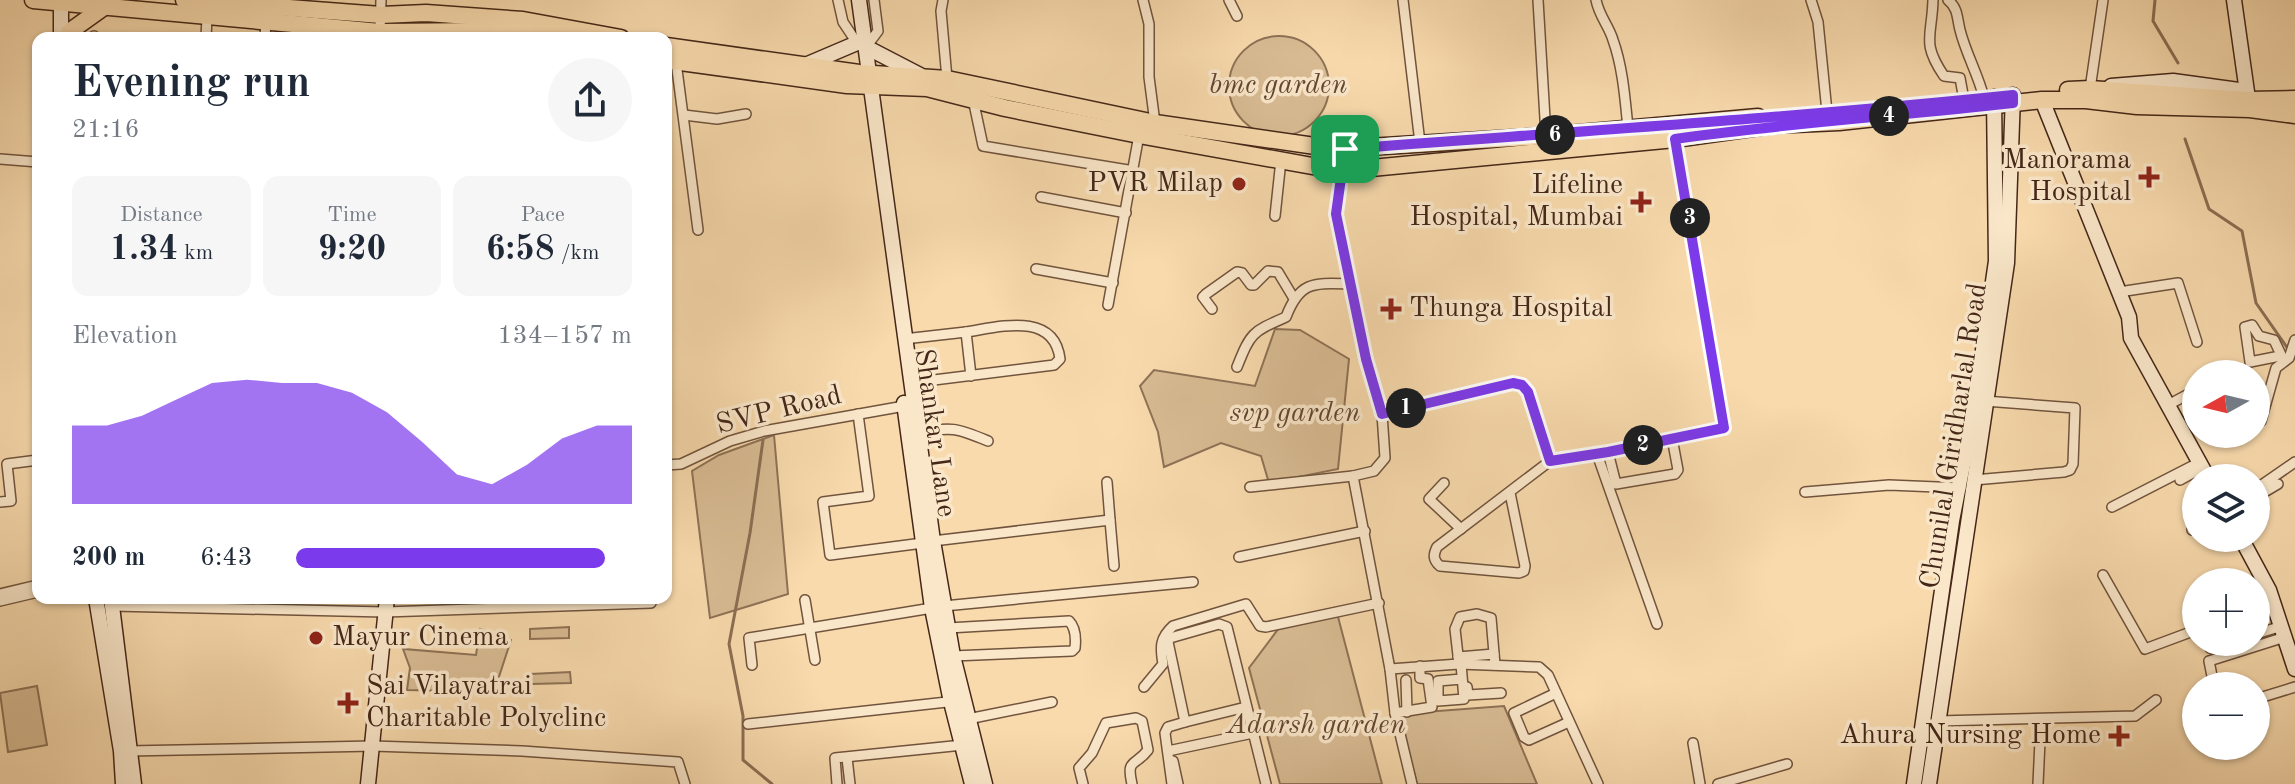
<!DOCTYPE html>
<meta charset="utf-8">
<style>
:root{--surface:#fff;--page:#f6f6f7;--text:#1f2937;--muted:#747a83;--accent:#7c3aed}
body{margin:0;font-family:"Old Standard TT",serif;background:var(--page);color:var(--text);height:100vh;display:flex;flex-direction:column;font-size:30px;white-space:nowrap}
*{box-sizing:border-box;margin:0}
p{font-size:26px;color:var(--muted)}
.icon{flex:none;width:44px;height:44px;fill:none;stroke:currentColor;stroke-width:2;stroke-linecap:round;stroke-linejoin:round}
.map{position:relative;flex:1;overflow:hidden}
.side{position:absolute;left:32px;top:32px;width:640px;height:572px;display:flex;flex-direction:column;background:var(--surface);border-radius:16px;box-shadow:0 2px 6px #0004}
.side>*{flex:none}
.needle{width:52px;rotate:262deg}
.tools{position:absolute;left:2182px;top:360px;display:grid;gap:16px}
.tools a{display:grid;place-items:center;width:88px;height:88px;border-radius:50%;background:var(--surface);box-shadow:0 2px 6px #0004;font-size:40px}
.pin{position:absolute;display:grid;place-items:center;width:68px;height:68px;color:#fff;margin:-34px;border-radius:16px;box-shadow:0 4px 12px #0006}
.km{position:absolute;width:40px;height:40px;margin:-20px;border-radius:50%;background:#222;color:#fff;font-size:22px;line-height:40px;text-align:center}
.round{display:grid;place-items:center;flex:none;width:84px;height:84px;border-radius:42px;background:var(--page)}
.head{display:flex;align-items:center;justify-content:space-between;height:136px;padding:0 40px}
h1{font-size:44px;font-weight:800;line-height:60px}
.stats{display:grid;grid-template-columns:repeat(3,1fr);gap:12px;height:136px;padding:8px 40px}
.stats div{display:grid;align-content:center;border-radius:16px;background:var(--page);text-align:center}
.stats b{font-size:34px;font-weight:800}
.stats small{font-size:22px;font-weight:400}
.stats p{font-size:22px}
.chart{height:224px;padding:16px 40px}
.chart p{display:flex;justify-content:space-between}
.chart svg{width:100%;height:144px;margin-top:8px;fill:var(--accent);opacity:.7}
ul{padding:0 40px;list-style:none;font-size:26px}
li{display:grid;grid-template-columns:128px 96px 1fr;align-items:center;height:60px}
li i{height:20px;border-radius:10px;background:var(--accent)}
.map>svg:first-child{display:block}
</style>
<div class="map">
<svg width="2295" height="784" viewBox="0 0 2295 784">
<rect width="100%" height="100%" fill="#f8daad"/>
<filter id="stains"><feTurbulence type="fractalNoise" baseFrequency=".0025" numOctaves="4"/><feColorMatrix values="0 0 0 0 .2 0 0 0 0 .09 0 0 0 0 .02 0 0 0 .5 -.17"/></filter>
<radialGradient id="worn" r=".72"><stop offset=".6" stop-color="#630" stop-opacity="0"/><stop offset="1" stop-color="#630" stop-opacity=".3"/></radialGradient>
<g fill="#d9bc94" stroke="#8e7256" stroke-width="2">
<circle cx="1279" cy="86" r="50"/>
<path d="M1275,329L1300,330L1349,359L1338,469L1269,483L1261,456L1221,443L1164,467L1158,432L1140,386L1154,370L1255,386Z"/>
<path d="M774,435L788,594L710,618L692,471L719,455Z"/>
<path d="M1337,613L1382,784H1280L1249,668L1279,628Z"/>
<path d="M569,627V638L530,639V629Z"/>
<path d="M480,629L511,640L494,692L407,690L410,668L403,649L476,655Z"/>
<path d="M570,672L571,683L531,684V674Z"/>
<path d="M37,686L47,745L8,752L0,693Z"/>
<path d="M1504,706L1537,784H1417L1399,714Z"/>
</g>
<g fill="none" stroke-linecap="round" stroke-linejoin="round">
<g stroke="#8b6e53" stroke-width="3">
<path d="M2155,0L2153,21L2178,63"/>
<path d="M2185,139L2209,209L2242,231L2256,303L2288,349"/>
<path d="M763,440L750,533L729,644L743,716V760L772,784"/>
</g>
<g stroke="#71543d" stroke-width="12">
<g id="street">
<path d="M838,0L843,22L857,43"/>
<path d="M943,0L941,11L947,79"/>
<path d="M1143,0L1149,24V77L1155,123"/>
<path d="M1229,0L1237,16"/>
<path d="M1403,0L1420,143"/>
<path d="M1538,0L1546,136"/>
<path d="M1596,0C1599,16 1609,26 1613,40C1623,68 1625,99 1628,128"/>
<path d="M1811,0L1818,22L1828,122"/>
<path d="M1933,0C1932,37 1921,42 1944,76L1960,78L1964,100"/>
<path d="M1948,0C1958,8 1957,18 1960,30C1966,54 1978,74 1984,98"/>
<path d="M380,32L381,0"/>
<path d="M94,36V38"/>
<path d="M206,38L207,17"/>
<path d="M265,38L266,22"/>
<path d="M866,47L878,31L874,0"/>
<path d="M676,62L698,230"/>
<path d="M2090,89L2103,0"/>
<path d="M973,99L983,146L1134,171"/>
<path d="M684,115L717,119L746,114"/>
<path d="M1345,149L1336,214L1366,359L1382,414"/>
<path d="M0,159L38,162"/>
<path d="M1041,197L1126,213"/>
<path d="M1275,216L1281,160"/>
<path d="M1036,269L1113,283"/>
<path d="M2119,292L2178,283L2197,342"/>
<path d="M1108,305L1139,135"/>
<path d="M1212,309L1203,297L1206,294L1237,272L1242,273L1251,285H1254L1268,271L1278,272L1293,297"/>
<path d="M904,339L966,332"/>
<path d="M2280,356L2250,362L2245,327L2252,325L2259,336L2274,340L2284,361"/>
<path d="M1237,367C1251,332 1252,332 1286,317C1300,280 1315,283 1351,284"/>
<path d="M910,383L1054,365L1060,359C1054,311 999,327 966,332L971,376"/>
<path d="M2256,403V416"/>
<path d="M2170,404L2196,390"/>
<path d="M858,414L869,496L823,502L830,555L923,543"/>
<path d="M2261,421L2276,368L2289,358L2295,340"/>
<path d="M919,434C950,425 959,429 988,441"/>
<path d="M1608,452L1616,484L1675,474L1678,470L1672,438"/>
<path d="M1597,454L1657,624"/>
<path d="M666,465L681,464L730,441L764,431L910,405"/>
<path d="M1974,480L2064,472L2070,470L2073,464L2075,408L1985,401"/>
<path d="M2180,480L2198,470"/>
<path d="M1107,482L1110,520"/>
<path d="M1444,483L1429,499L1461,529"/>
<path d="M1250,487L1353,476"/>
<path d="M2256,489L2295,462"/>
<path d="M1805,492L1889,485L1961,488"/>
<path d="M1510,493L1525,566L1524,571L1519,573L1440,566C1433,560 1433,555 1437,547L1550,461"/>
<path d="M2256,497L2278,484"/>
<path d="M0,502L11,501L7,464L38,460"/>
<path d="M2112,507L2200,462"/>
<path d="M2192,530L2196,528"/>
<path d="M933,541L1110,520L1114,566"/>
<path d="M1239,557L1365,531"/>
<path d="M2103,575L2145,649L2196,630"/>
<path d="M0,594L38,585"/>
<path d="M805,600L815,660"/>
<path d="M0,601L38,592"/>
<path d="M113,606L385,612L651,603L650,598"/>
<path d="M944,606L1193,582"/>
<path d="M948,628L1069,621C1076,628 1076,639 1075,648L1072,651L953,656"/>
<path d="M2256,634L2282,626"/>
<path d="M2210,648L2229,642"/>
<path d="M1458,657L1494,654"/>
<path d="M1459,664L1455,629L1460,617L1477,614L1491,618L1495,665"/>
<path d="M1461,664C1462,675 1463,687 1464,699L1438,701V681L1462,679"/>
<path d="M752,665L749,638L932,608"/>
<path d="M1390,669L1395,713L1412,784"/>
<path d="M1406,680L1407,712"/>
<path d="M2214,686L2209,661L2285,637"/>
<path d="M1144,687L1163,664C1160,646 1160,638 1173,626L1246,604L1260,626L1266,627L1379,603"/>
<path d="M1467,687L1468,695L1501,693"/>
<path d="M1556,693L1514,713L1524,737L1529,740L1569,722"/>
<path d="M2256,699L2295,687"/>
<path d="M1395,713L1432,707L1428,679L1420,678V666"/>
<path d="M968,719L1052,702"/>
<path d="M1938,721L2135,716L2156,700"/>
<path d="M1185,722L1246,707"/>
<path d="M748,724L956,701"/>
<path d="M1693,743L1700,784"/>
<path d="M128,751L373,746L522,751L678,762L685,784"/>
<path d="M1168,751L1253,733"/>
<path d="M847,758L850,784"/>
<path d="M1173,761L1178,784"/>
<path d="M837,784L835,758L963,745"/>
<path d="M1083,784L1079,768L1092,753L1106,723L1136,718L1142,721L1148,750C1135,767 1126,758 1132,784"/>
<path d="M1172,784L1165,733L1168,727L1185,722L1168,642L1170,638L1219,624L1227,627L1266,784"/>
<path d="M1598,784L1548,675L1539,667L1459,664L1390,669L1353,476L1374,471L1385,458L1382,414L1513,383L1522,385L1528,392L1550,461L1608,452L1724,428L1675,138"/>
<path d="M1718,784L1787,764"/>
<path d="M2038,784L2041,719"/>
</g>
</g>
<g stroke="#442718" stroke-width="17">
<g id="secondary">
<path d="M859,0L933,541L953,656L985,784"/>
<path d="M2234,0L2248,99"/>
<path d="M61,38V0"/>
<path d="M866,47L920,75"/>
<path d="M803,66L857,43"/>
<path d="M2111,86L2173,81L2246,91"/>
<path d="M2042,100L2129,317L2131,338L2208,478"/>
<path d="M904,403L932,608L951,702L972,784"/>
<path d="M2241,538L2269,590L2295,669"/>
<path d="M96,598L121,751L123,784"/>
<path d="M111,598L134,784"/>
<path d="M368,784L387,598"/>
<path d="M1914,784L1952,521L1976,398L1996,261L1994,97"/>
<path d="M1929,784L2007,263L2013,95"/>
</g>
</g>
<g stroke="#442718" stroke-width="19">
<g id="primary">
<path d="M33,0L380,32L486,31L545,38"/>
<path d="M184,0L381,15L426,13L523,20L621,38"/>
<path d="M69,32L104,7"/>
<path d="M666,46L859,73L947,79L1155,123L1336,149L1546,136L1758,117"/>
<path d="M666,60L847,85L927,88L1005,108L1139,135L1340,171L1675,139L1773,125L1839,122L2042,100H2086L2137,106L2250,109L2295,115"/>
<path d="M2068,90L2090,89L2248,100L2295,99"/>
</g>
</g>
<use href="#street" stroke="#fae7ca" stroke-width="9"/>
<use href="#secondary" stroke="#fae7ca" stroke-width="14"/>
<use href="#primary" stroke="#f8daad" stroke-width="16"/>
</g>
<g fill="none" stroke-linecap="round" stroke-linejoin="round">
<g stroke="#fff" stroke-width="16">
<path id="route" d="M2013,95V103C1900,116 1787,123 1675,139L1724,428L1608,452L1550,461L1528,392L1522,385L1513,383L1382,414L1366,359L1336,214L1345,149C1568,132 1791,118 2013,95Z"/>
</g>
<use href="#route" stroke="#7c3aed" stroke-width="10"/>
</g>
<g fill="#8f2418" stroke="#fae7ca" stroke-width="3">
<path d="M2145 165h8v8h8v8h-8v8h-8v-8h-8v-8h8z"/>
<circle cx="1239" cy="184" r="8"/>
<path d="M1637 190h8v8h8v8h-8v8h-8v-8h-8v-8h8z"/>
<path d="M1387 297h8v8h8v8h-8v8h-8v-8h-8v-8h8z"/>
<circle cx="316" cy="638" r="8"/>
<path d="M344 691h8v8h8v8h-8v8h-8v-8h-8v-8h8z"/>
<path d="M2115 724h8v8h8v8h-8v8h-8v-8h-8v-8h8z"/>
</g>
<g text-anchor="middle" dominant-baseline="central" stroke-width="7" stroke-linejoin="round" paint-order="stroke">
<g font-size="28" font-style="italic" fill="#624531" stroke="#fae7ca">
<text x="1278" y="86">bmc garden</text>
<text x="1295" y="414">svp garden</text>
<text x="1316" y="726">Adarsh garden</text>
</g>
<g font-size="28" fill="#442718" stroke="#fae7ca" text-anchor="end">
<text x="2131" y="161">Manorama<tspan x="2131" dy="32">Hospital</tspan></text>
<text x="1223" y="184">PVR Milap</text>
<text x="1623" y="186">Lifeline<tspan x="1623" dy="32">Hospital, Mumbai</tspan></text>
<text x="1409" y="309" text-anchor="start">Thunga Hospital</text>
<text x="332" y="638" text-anchor="start">Mayur Cinema</text>
<text x="366" y="687" text-anchor="start">Sai Vilayatrai<tspan x="366" dy="32">Charitable Polyclinc</tspan></text>
<text x="2101" y="736">Ahura Nursing Home</text>
</g>
<g font-size="28" fill="#442718" stroke="#fae7ca">
<text transform="translate(779 411) rotate(-14)">SVP Road</text>
<text transform="translate(934 433) rotate(82)">Shankar Lane</text>
<text transform="translate(1955 436) rotate(-81)">Chunilal Giridharlal Road</text>
</g>
</g>
<rect width="100%" height="100%" filter="url(#stains)"/>
<rect width="100%" height="100%" fill="url(#worn)"/>
</svg>
<div class="tools">
<a><svg class="needle" viewBox="-14 -14 28 28"><path d="M0-13l5 13h-10z" fill="#e53935"/><path d="M0 13l5-13h-10z" fill="#747a83"/></svg></a>
<a><svg class="icon" aria-label="layers" viewBox="0 0 24 24"><path d="M12 4l9 5-9 5-9-5zM3 14l9 5 9-5"/></svg></a>
<a>+</a>
<a>−</a>
</div>
<div class="pin" style="left:1345px;top:149px;background:#1e9e55"><svg class="icon" aria-label="arrive" viewBox="0 0 24 24"><path d="M6 21V4h12l-3 4 3 4H6"/></svg></div>
<b class="km" style="left:1406px;top:408px">1</b>
<b class="km" style="left:1643px;top:445px">2</b>
<b class="km" style="left:1690px;top:218px">3</b>
<b class="km" style="left:1889px;top:116px">4</b>
<b class="km" style="left:1555px;top:135px">6</b>
<section class="side">
<div class="head"><div><h1>Evening run</h1><p>21:16</p></div><a class="round"><svg class="icon" aria-label="share" viewBox="0 0 24 24"><path d="M12 15V3M7 8l5-5 5 5M5 13v7h14v-7"/></svg></a></div>
<div class="stats">
<div><p>Distance</p><b>1.34<small> km</small></b></div>
<div><p>Time</p><b>9:20</b></div>
<div><p>Pace</p><b>6:58<small> /km</small></b></div>
</div>
<div class="chart"><p><span>Elevation</span>134–157 m</p>
<svg viewBox="0 0 160 44" preserveAspectRatio="none"><path d="M0 44V20L10 20L20 17L30 12L40 7L50 6L60 7L70 7L80 10L90 16L100 25L110 35L120 38L130 32L140 24L150 20L160 20V44z"/></svg>
</div>
<ul>
<li><b>200 m</b>6:43<i style="width:92%"></i></li>
</ul>
</section>
</div>
